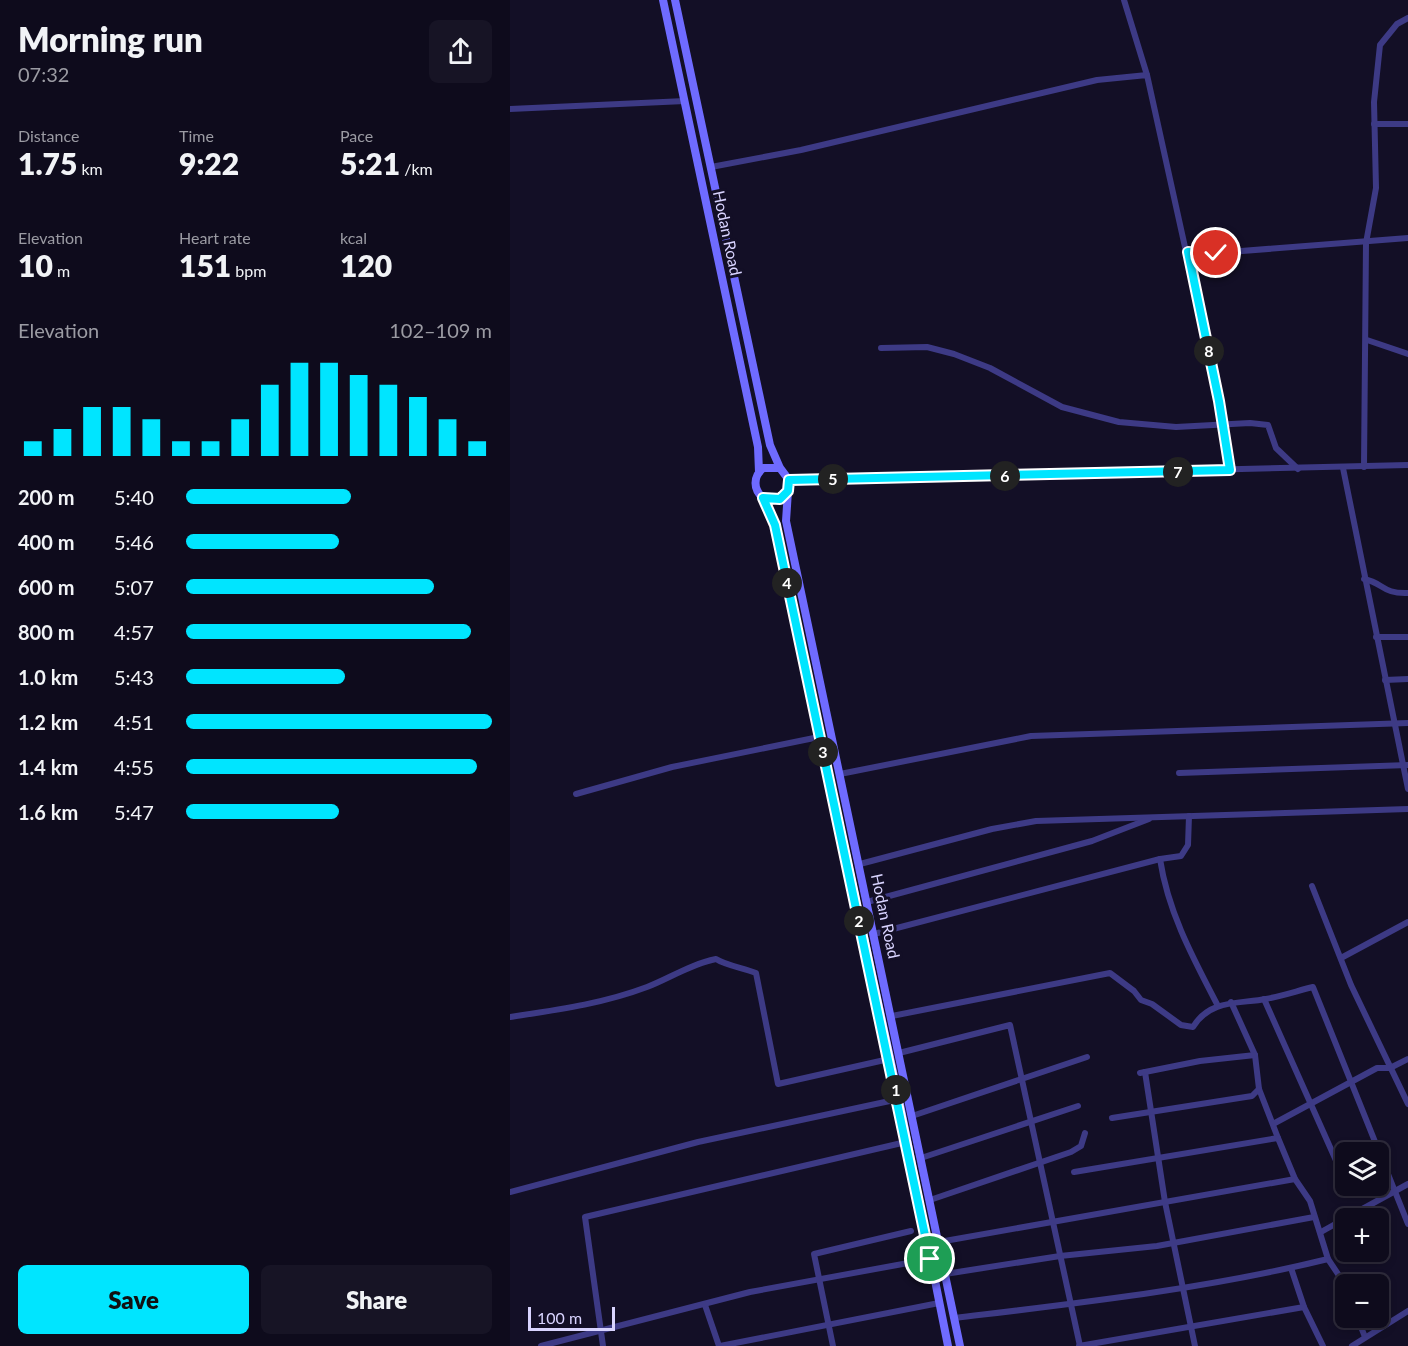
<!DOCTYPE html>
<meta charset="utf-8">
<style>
:root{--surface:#0e0b1c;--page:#171425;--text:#f1f3f6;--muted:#9b9ba3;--line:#2e2b3b;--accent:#00e5ff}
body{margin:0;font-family:Lato,sans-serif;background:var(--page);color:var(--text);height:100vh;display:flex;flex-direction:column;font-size:22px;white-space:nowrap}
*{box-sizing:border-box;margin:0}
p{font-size:20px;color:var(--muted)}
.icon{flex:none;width:33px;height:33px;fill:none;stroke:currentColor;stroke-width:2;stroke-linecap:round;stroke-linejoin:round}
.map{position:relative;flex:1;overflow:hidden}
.sheet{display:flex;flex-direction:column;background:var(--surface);width:510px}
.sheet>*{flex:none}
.tools{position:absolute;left:825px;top:1142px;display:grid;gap:12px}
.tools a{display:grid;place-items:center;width:54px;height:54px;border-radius:9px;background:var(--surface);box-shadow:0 3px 9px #0003,0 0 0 2px var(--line);font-size:30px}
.scale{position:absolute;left:18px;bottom:15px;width:87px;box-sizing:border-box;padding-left:6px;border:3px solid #d9d4ff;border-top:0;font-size:16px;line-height:21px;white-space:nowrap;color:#d9d4ff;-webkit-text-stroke:4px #130f26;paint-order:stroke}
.pin{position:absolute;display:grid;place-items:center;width:51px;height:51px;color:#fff;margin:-26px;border:3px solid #fff;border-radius:50%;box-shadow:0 2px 6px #0007}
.km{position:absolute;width:30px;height:30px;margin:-15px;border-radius:50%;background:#222;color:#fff;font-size:16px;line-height:30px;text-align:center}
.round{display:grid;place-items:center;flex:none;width:63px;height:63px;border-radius:9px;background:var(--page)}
.headline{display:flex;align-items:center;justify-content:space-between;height:102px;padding:0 18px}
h1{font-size:33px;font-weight:800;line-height:45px}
.figures{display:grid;grid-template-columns:repeat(3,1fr);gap:9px;height:102px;padding:6px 18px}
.figures div{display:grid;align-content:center}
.figures b{font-size:30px;font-weight:800}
.figures small{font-size:16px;font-weight:400}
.figures p{font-size:16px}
.chart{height:168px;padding:12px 18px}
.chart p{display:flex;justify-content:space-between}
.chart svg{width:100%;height:108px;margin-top:6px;stroke:var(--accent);stroke-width:6}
.cta{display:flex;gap:12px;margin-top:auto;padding:12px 18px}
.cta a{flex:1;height:69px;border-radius:9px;background:var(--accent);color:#111;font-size:24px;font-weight:800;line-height:69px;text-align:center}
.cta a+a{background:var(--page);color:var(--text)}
ul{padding:0 18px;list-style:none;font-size:20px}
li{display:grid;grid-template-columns:96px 72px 1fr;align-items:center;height:45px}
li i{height:15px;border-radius:8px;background:var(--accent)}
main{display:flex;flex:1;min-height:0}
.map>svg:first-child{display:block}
</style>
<main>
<section class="sheet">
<div class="headline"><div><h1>Morning run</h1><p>07:32</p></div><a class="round"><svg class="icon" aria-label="share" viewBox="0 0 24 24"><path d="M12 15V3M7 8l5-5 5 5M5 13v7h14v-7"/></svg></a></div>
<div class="figures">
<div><p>Distance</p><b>1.75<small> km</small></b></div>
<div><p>Time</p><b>9:22</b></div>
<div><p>Pace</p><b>5:21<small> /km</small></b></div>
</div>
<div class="figures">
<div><p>Elevation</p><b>10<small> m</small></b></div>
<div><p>Heart rate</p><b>151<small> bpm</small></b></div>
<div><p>kcal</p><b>120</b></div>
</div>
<div class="chart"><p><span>Elevation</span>102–109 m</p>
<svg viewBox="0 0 160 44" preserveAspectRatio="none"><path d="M5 44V38M15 44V33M25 44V24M35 44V24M45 44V29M55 44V38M65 44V38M75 44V29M85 44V15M95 44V6M105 44V6M115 44V11M125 44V15M135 44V20M145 44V29M155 44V38"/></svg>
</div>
<ul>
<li><b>200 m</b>5:40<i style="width:54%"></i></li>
<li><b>400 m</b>5:46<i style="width:50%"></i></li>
<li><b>600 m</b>5:07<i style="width:81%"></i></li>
<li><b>800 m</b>4:57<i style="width:93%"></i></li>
<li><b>1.0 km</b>5:43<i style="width:52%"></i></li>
<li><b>1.2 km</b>4:51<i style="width:100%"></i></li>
<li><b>1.4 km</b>4:55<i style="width:95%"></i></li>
<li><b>1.6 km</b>5:47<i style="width:50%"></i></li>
</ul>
<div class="cta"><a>Save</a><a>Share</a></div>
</section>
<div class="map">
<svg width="898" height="1346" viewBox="0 0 898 1346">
<rect width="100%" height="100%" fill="#130f26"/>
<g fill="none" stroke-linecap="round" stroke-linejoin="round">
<g stroke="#3d3a85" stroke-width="6">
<path d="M614,0L637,75"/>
<path d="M0,109L175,101"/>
<path d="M864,124H898"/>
<path d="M201,167L291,150L587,80L637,75L709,401L720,470"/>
<path d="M678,252L706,253L898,238"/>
<path d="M857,340L898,354"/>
<path d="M371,348L417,347L444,354L480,368L552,407L609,422L666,427L740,423L758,425L766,448L788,469"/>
<path d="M854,467L856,243L866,188L864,102L870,45L887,24L898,18"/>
<path d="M833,468L898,789"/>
<path d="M279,480L898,465"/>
<path d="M854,579C874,583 872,594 898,593"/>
<path d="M866,637H898"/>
<path d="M875,680L898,679"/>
<path d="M669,773L898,765"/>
<path d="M330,774L521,736L898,723"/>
<path d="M66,794L162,767L309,737"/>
<path d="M650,859C658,912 683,958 708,1006"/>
<path d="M350,864L482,829L526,821L898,809"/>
<path d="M802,886L841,985L898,1104"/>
<path d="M357,902L582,841L639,819"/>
<path d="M364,934L650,859L671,856L678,845L679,816"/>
<path d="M831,958L898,922"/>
<path d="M754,999L828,1165"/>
<path d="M721,1002L745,1055L749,1089L768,1138L785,1179L800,1201L818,1259L836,1286"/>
<path d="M382,1016L600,973L624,991L631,1000L642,1004L671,1025L683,1027C700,999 729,1004 756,999C772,996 787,991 803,987L898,1224"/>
<path d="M0,1017C46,1010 92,1004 137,987C160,978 181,964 206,959C215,965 233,968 246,973L268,1084L379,1059"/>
<path d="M389,1053L500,1025L570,1346"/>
<path d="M635,1072L655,1202L685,1346"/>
<path d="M630,1073L690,1061L745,1055"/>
<path d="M402,1116L577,1057"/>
<path d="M602,1118L742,1096L749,1089"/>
<path d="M763,1124L867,1068H880L898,1059"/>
<path d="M411,1158L568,1106"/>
<path d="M564,1172L768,1138"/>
<path d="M0,1192L188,1142L389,1099"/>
<path d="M420,1200L561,1152L571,1146L575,1133"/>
<path d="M836,1218L898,1184"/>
<path d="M811,1232L836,1218"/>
<path d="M429,1242L785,1179"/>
<path d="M781,1268L794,1307L813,1346"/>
<path d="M435,1274L550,1256L647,1246L804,1217"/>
<path d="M195,1305L209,1346"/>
<path d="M847,1317L855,1337"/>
<path d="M445,1318C569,1303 696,1289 818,1259"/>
<path d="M31,1346L240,1292L420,1259"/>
<path d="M93,1346L75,1217L396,1142"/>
<path d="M210,1346L429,1303"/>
<path d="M323,1346L304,1254L401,1231"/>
<path d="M569,1346L794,1307"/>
<path d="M842,1346L898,1311"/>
</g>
<g stroke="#6f6bff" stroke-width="8">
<path d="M153,0L248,447L249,472"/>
<path d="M165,0L260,445L270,468L279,480L278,491L270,499L253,498C243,489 243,477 253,468H270"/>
<path d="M278,491L276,521L450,1346"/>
<path d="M253,498L265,525L389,1099L438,1346"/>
</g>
</g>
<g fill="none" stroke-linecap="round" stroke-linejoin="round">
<g stroke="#fff" stroke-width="12">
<path id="route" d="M420,1259L265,525L253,498L270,499L278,491L279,480L720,470L709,401L678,252L706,253"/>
</g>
<use href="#route" stroke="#00e5ff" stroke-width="8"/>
</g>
<g text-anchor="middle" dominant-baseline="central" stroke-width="6" stroke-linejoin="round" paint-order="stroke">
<g font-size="16" fill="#d9d4ff" stroke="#130f26">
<text transform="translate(218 233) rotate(78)">Hodan Road</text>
<text transform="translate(376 916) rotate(78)">Hodan Road</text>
</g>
</g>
</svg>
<div class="tools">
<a><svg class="icon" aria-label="layers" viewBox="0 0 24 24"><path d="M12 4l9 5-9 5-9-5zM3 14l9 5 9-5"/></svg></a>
<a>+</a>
<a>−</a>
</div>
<div class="scale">100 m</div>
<div class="pin" style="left:420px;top:1259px;background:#1e9e55"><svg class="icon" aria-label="arrive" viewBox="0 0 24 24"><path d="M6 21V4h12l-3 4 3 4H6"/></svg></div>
<div class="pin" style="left:706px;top:253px;background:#d93025"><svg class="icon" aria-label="check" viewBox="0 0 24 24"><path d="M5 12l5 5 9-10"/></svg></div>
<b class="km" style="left:386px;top:1090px">1</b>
<b class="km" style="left:349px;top:921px">2</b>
<b class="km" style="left:313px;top:752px">3</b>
<b class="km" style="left:277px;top:583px">4</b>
<b class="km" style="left:323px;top:479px">5</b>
<b class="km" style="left:495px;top:476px">6</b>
<b class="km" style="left:668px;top:472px">7</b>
<b class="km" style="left:699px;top:351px">8</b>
</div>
</main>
